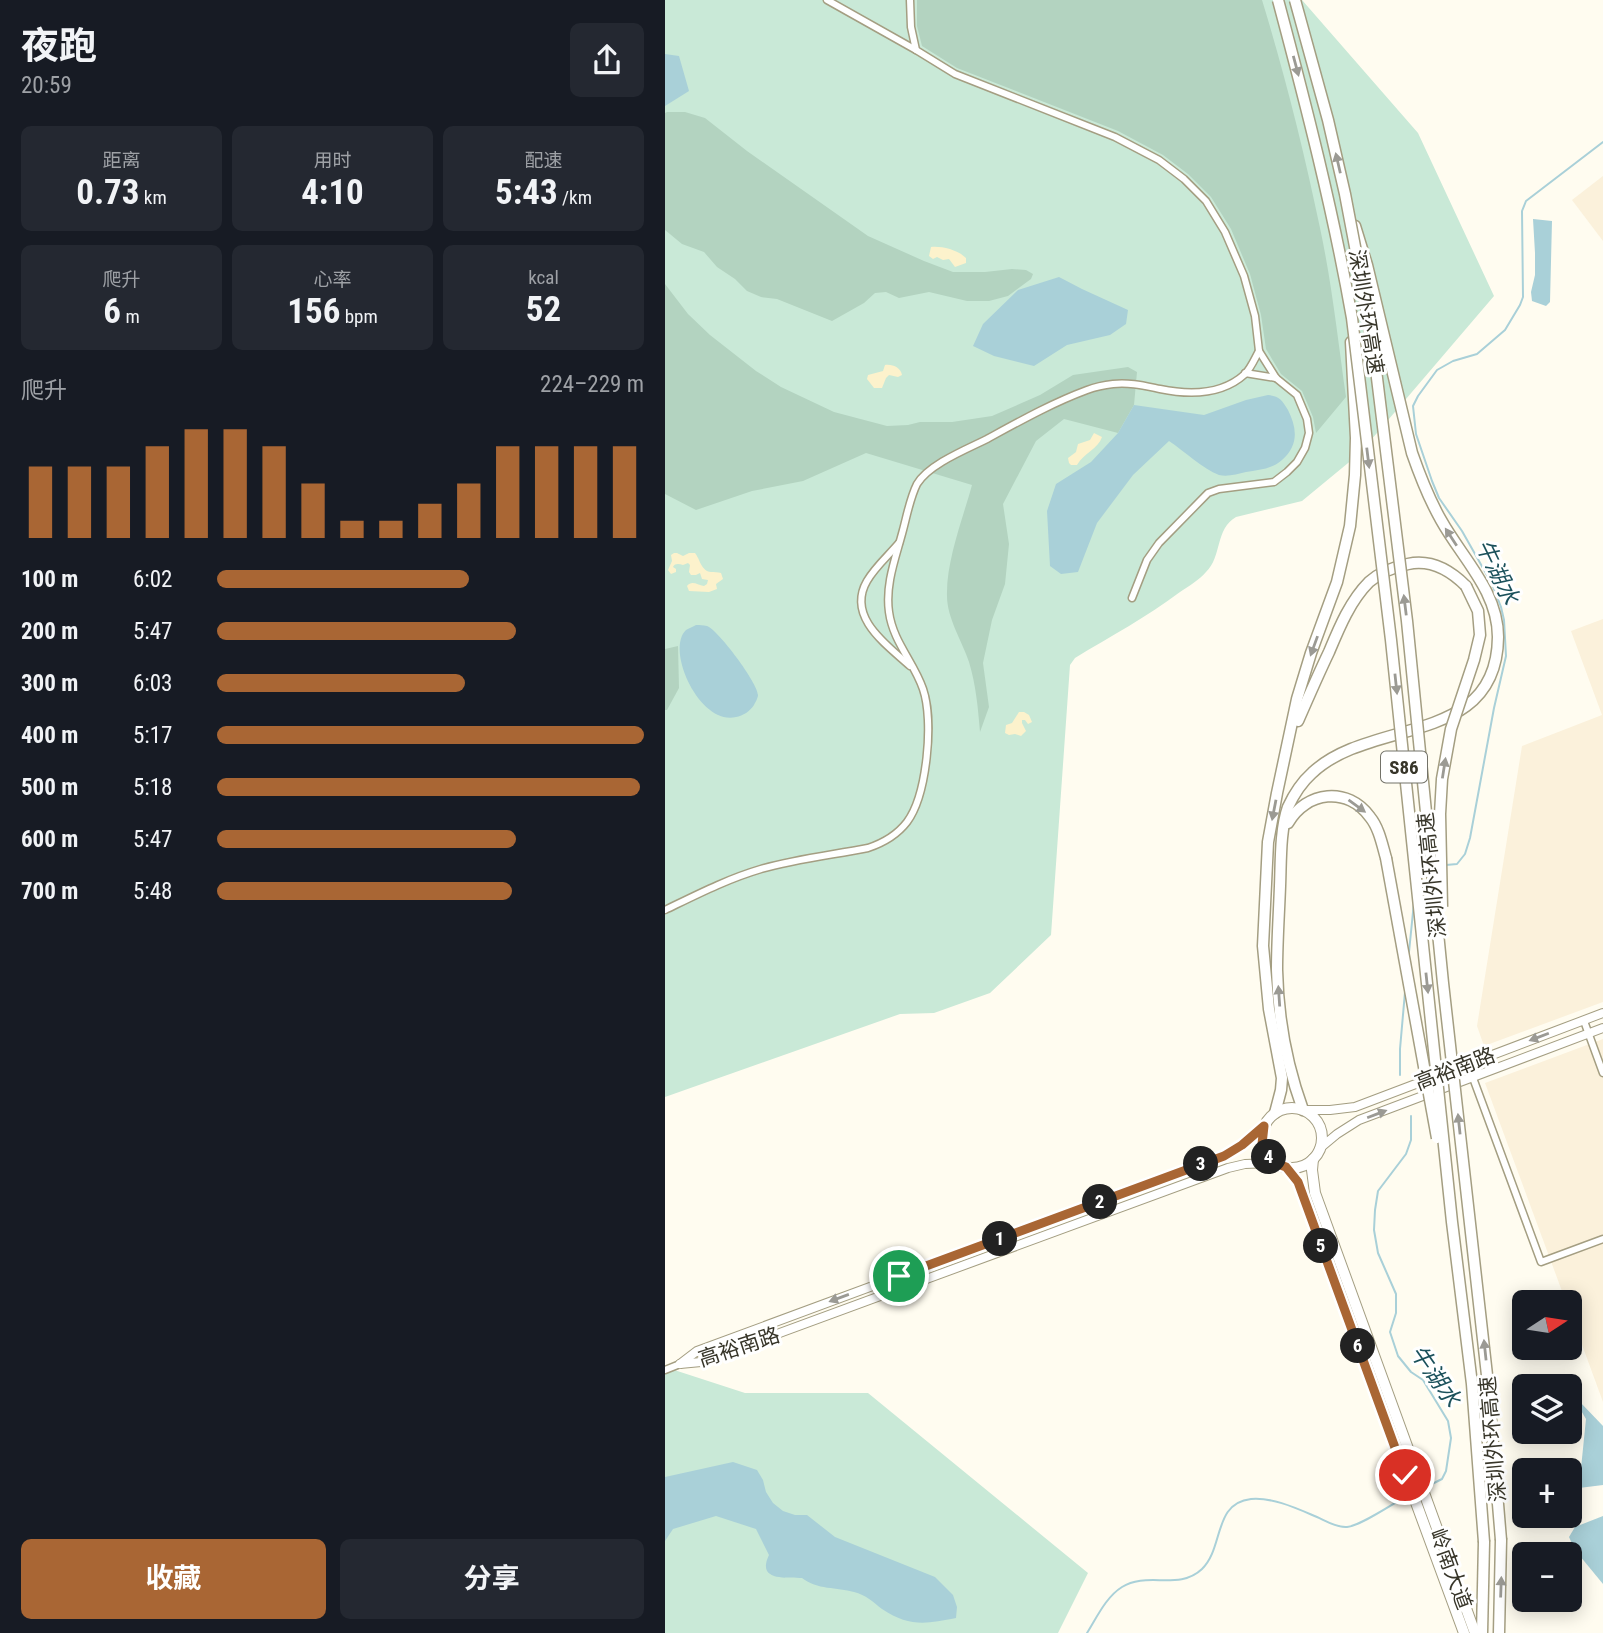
<!DOCTYPE html>
<html lang="zh">
<meta charset="utf-8">
<style>
:root{--surface:#171b24;--page:#242831;--text:#f1f3f6;--muted:#9ea1a6;--accent:#a96634}
body{margin:0;font-family:"Roboto Condensed","Noto Sans SC",sans-serif;background:var(--page);color:var(--text);height:100vh;display:flex;flex-direction:column;font-size:26px;white-space:nowrap}
*{box-sizing:border-box;margin:0}
p{font-size:23px;color:var(--muted)}
.icon{flex:none;width:38px;height:38px;fill:none;stroke:currentColor;stroke-width:2;stroke-linecap:round;stroke-linejoin:round}
.map{position:relative;flex:1;overflow:hidden}
.panel{display:flex;flex-direction:column;background:var(--surface);width:665px}
.panel>*{flex:none}
.needle{width:46px;rotate:78deg}
.fabs{position:absolute;left:847px;top:1290px;display:grid;gap:14px}
.fabs a{display:grid;place-items:center;width:70px;height:70px;border-radius:10px;background:var(--surface);box-shadow:0 4px 18px #0003;font-size:35px}
.pin{position:absolute;display:grid;place-items:center;width:60px;height:60px;color:#fff;margin:-30px;border:4px solid #fff;border-radius:50%;box-shadow:0 2px 7px #0007}
.km{position:absolute;width:35px;height:35px;margin:-18px;border-radius:50%;background:#222;color:#fff;font-size:19px;line-height:35px;text-align:center}
.round{display:grid;place-items:center;flex:none;width:74px;height:74px;border-radius:10px;background:var(--page)}
.overview{display:flex;align-items:center;justify-content:space-between;height:119px;padding:0 21px}
h1{font-size:38px;font-weight:700;line-height:52px}
.stats{display:grid;grid-template-columns:repeat(3,1fr);gap:10px;height:119px;padding:7px 21px}
.stats div{display:grid;align-content:center;border-radius:10px;background:var(--page);text-align:center}
.stats b{font-size:35px;font-weight:700}
.stats small{font-size:19px;font-weight:400}
.stats p{font-size:19px}
.chart{height:196px;padding:14px 21px}
.chart p{display:flex;justify-content:space-between}
.chart svg{width:100%;height:126px;margin-top:7px;stroke:var(--accent);stroke-width:6}
.button{display:flex;gap:14px;margin-top:auto;padding:14px 21px}
.button a{flex:1;height:80px;border-radius:10px;background:var(--accent);color:#fff;font-size:28px;font-weight:700;line-height:80px;text-align:center}
.button a+a{background:var(--page);color:var(--text)}
ul{padding:0 21px;list-style:none;font-size:23px}
li{display:grid;grid-template-columns:112px 84px 1fr;align-items:center;height:52px}
li i{height:18px;border-radius:9px;background:var(--accent)}
main{display:flex;flex:1;min-height:0}
.map>svg:first-child{display:block}
</style>
<main>
<section class="panel">
<div class="overview"><div><h1>夜跑</h1><p>20:59</p></div><a class="round"><svg class="icon" aria-label="share" viewBox="0 0 24 24"><path d="M12 15V3M7 8l5-5 5 5M5 13v7h14v-7"/></svg></a></div>
<div class="stats">
<div><p>距离</p><b>0.73<small> km</small></b></div>
<div><p>用时</p><b>4:10</b></div>
<div><p>配速</p><b>5:43<small> /km</small></b></div>
</div>
<div class="stats">
<div><p>爬升</p><b>6<small> m</small></b></div>
<div><p>心率</p><b>156<small> bpm</small></b></div>
<div><p>kcal</p><b>52</b></div>
</div>
<div class="chart"><p><span>爬升</span>224–229 m</p>
<svg viewBox="0 0 160 44" preserveAspectRatio="none"><path d="M5 44V19M15 44V19M25 44V19M35 44V12M45 44V6M55 44V6M65 44V12M75 44V25M85 44V38M95 44V38M105 44V32M115 44V25M125 44V12M135 44V12M145 44V12M155 44V12"/></svg>
</div>
<ul>
<li><b>100 m</b>6:02<i style="width:59%"></i></li>
<li><b>200 m</b>5:47<i style="width:70%"></i></li>
<li><b>300 m</b>6:03<i style="width:58%"></i></li>
<li><b>400 m</b>5:17<i style="width:100%"></i></li>
<li><b>500 m</b>5:18<i style="width:99%"></i></li>
<li><b>600 m</b>5:47<i style="width:70%"></i></li>
<li><b>700 m</b>5:48<i style="width:69%"></i></li>
</ul>
<div class="button"><a>收藏</a><a>分享</a></div>
</section>
<div class="map">
<svg width="938" height="1633" viewBox="0 0 938 1633">
<rect width="100%" height="100%" fill="#fffcf0"/>
<g fill="#fbf1db">
<path d="M938,176V241L907,200Z"/>
<path d="M938,619V1002L819,1046L812,1026L857,746L937,715L906,631Z"/>
<path d="M938,1039V1402L905,1312V1302H901L820,1083Z"/>
</g>
<g fill="#c9e9d7">
<path d="M0,0H637L753,133L829,296L694,454L637,501L571,517C550,529 557,557 541,572C534,580 524,586 515,592C482,617 446,636 410,658L405,665L386,935L325,993L269,1013L235,1014L0,1097Z"/>
<path d="M0,1367L80,1393H203L423,1573L393,1633H0Z"/>
</g>
<g fill="#b3d3c0">
<path d="M252,0H597C620,75 639,151 655,228C667,284 673,341 681,397L651,433L648,417L637,391L616,374L601,349L596,315L585,274L566,229L546,197L523,174L498,155L453,131L292,68L257,46L252,26Z"/>
<path d="M2,112H20L40,118L82,151L203,236L259,261L288,272H320L347,269L361,270L368,274L366,279L343,296L324,301H302L264,292L234,298L221,292L210,293L199,303L167,321L112,299L96,297L82,291L70,279L52,267L39,252L17,244L0,230V113Z"/>
<path d="M0,284L23,314L45,335L91,371L116,387L169,412L222,426L243,425L255,422H287L327,416L375,395L408,375L463,367L472,372L469,405L453,433L399,419L371,441L338,504L344,544L340,584L327,620L318,663L324,707L315,732C313,708 311,685 304,662C297,641 282,618 282,596C281,561 298,518 307,485L201,453L138,481L87,491L31,510L0,494Z"/>
<path d="M13,646L14,688L2,710H0V649Z"/>
</g>
<g fill="#fcf2cc">
<path d="M266,247C277,246 293,250 301,258V263L290,267L284,259L278,260L272,257L268,259L264,256Z"/>
<path d="M220,365C228,364 236,368 237,375L233,377L224,375L221,378L217,388H209L202,379L203,375L218,371Z"/>
<path d="M429,433L437,437C433,449 419,453 412,465H406L404,463L403,458L411,452L413,444L425,440Z"/>
<path d="M9,553H12L18,556L24,553H30C35,559 36,571 46,572C49,572 53,572 56,573L58,579L51,584L52,589L44,592L24,591L22,586C27,580 32,585 39,586L42,584L43,580L37,579L35,573L31,575H26L24,572L25,565L23,563L18,565C14,564 10,563 8,567L11,569V572L6,574L3,570L7,561L6,555Z"/>
<path d="M354,712H359L364,715L367,722L363,724L360,720H357V723L361,731L356,736L350,734L344,735L340,733L341,725L347,723Z"/>
</g>
<g fill="#a9d0d8">
<path d="M0,54L14,56L24,91L0,106Z"/>
<path d="M868,219L887,221L885,302L881,306L867,301L866,292L870,275V253Z"/>
<path d="M394,277L417,289L463,310L461,324L445,335L402,345L369,366L329,356L308,346L318,324L353,290Z"/>
<path d="M603,395C614,396 617,400 623,410C632,428 634,445 617,460C607,469 594,470 581,472C572,474 563,477 554,475C538,469 519,451 504,441L468,475L432,523L413,572L396,574L385,566L382,511L391,484L426,462L453,433L469,405L539,415L581,400Z"/>
<path d="M31,625C35,625 38,625 42,626C53,630 93,683 93,695C93,698 90,703 89,705C85,711 78,716 71,717C35,726 0,650 21,630C24,628 28,627 31,625Z"/>
<path d="M911,1402H915L938,1426V1485L914,1488L921,1419Z"/>
<path d="M68,1462L92,1470L98,1480L101,1492L108,1503L118,1511L130,1515H142L170,1537L270,1577L288,1595L292,1607L291,1618C261,1624 244,1627 217,1609C208,1602 201,1595 189,1592C172,1587 152,1590 137,1578C122,1577 91,1582 104,1555L91,1529L51,1516L8,1529L0,1541V1477Z"/>
<path d="M938,1516V1584L910,1550L904,1537L910,1527Z"/>
</g>
<g fill="none" stroke-linecap="round" stroke-linejoin="round">
<g stroke="#a9d0d8" stroke-width="2">
<path d="M781,865L792,864L800,854L805,838L829,708L841,656L839,620L836,607L827,584L797,531L774,498L767,481L751,434L748,406L753,396L772,370L788,361L812,354L840,330L855,305L858,297L857,211L861,201L938,142"/>
<path d="M744,952L749,902"/>
<path d="M735,1075V1049L740,992"/>
<path d="M746,1116V1140L741,1154L713,1191L710,1210L709,1230L713,1253L731,1294V1313L725,1332L733,1356L746,1372L758,1380L783,1421L786,1438L781,1471L777,1479L761,1487"/>
<path d="M422,1633C432,1617 441,1597 457,1587C482,1571 514,1591 537,1569C559,1548 548,1503 586,1499C608,1497 633,1509 652,1517C661,1521 672,1528 682,1527C696,1526 730,1502 744,1495"/>
</g>
<g stroke="#a49e82" stroke-width="9">
<g id="minor">
<path d="M162,0L251,50"/>
<path d="M245,0L246,27L251,50L290,74L450,137L494,160L519,179L541,201L560,232L579,276L590,316L594,351L611,378L632,395L642,419L644,433L640,448L632,462L622,472L609,482L554,489L543,493L494,543L482,560L467,598"/>
<path d="M580,373L611,378"/>
<path d="M234,543C224,555 210,567 202,581C181,617 222,645 245,666"/>
<path d="M0,910C31,895 62,879 96,869C130,859 167,855 203,848C218,843 232,835 242,822C262,795 269,721 258,689C249,662 228,642 224,612C220,584 231,557 238,530C242,515 245,498 252,484C264,464 302,449 322,439C355,421 387,403 422,390C430,387 439,385 448,384C464,382 480,386 495,389C524,395 557,395 580,374C586,368 590,358 594,351"/>
<path d="M919,1021L938,1073"/>
<path d="M808,1078L876,1262L938,1239"/>
<path d="M0,1370L15,1364"/>
</g>
</g>
<g stroke="#a49e82" stroke-width="10">
<g id="tertiary">
<path d="M638,1110H665L690,1107L938,1013"/>
<path d="M654,1149L672,1134L694,1120L938,1028"/>
<path d="M15,1364L32,1351L559,1156L577,1145L599,1126"/>
<path d="M15,1364L36,1362L563,1168L580,1164L610,1163"/>
</g>
</g>
<g stroke="#a49e82" stroke-width="12">
<g id="primary">
<circle cx="627" cy="1138" r="30"/>
<path d="M648,1159L647,1170L650,1193L810,1633"/>
<path d="M621,1167L633,1182L799,1633"/>
</g>
</g>
<g stroke="#a49e82" stroke-width="13">
<g id="motorway">
<path d="M633,721C643,698 653,675 664,652C674,628 685,601 704,582C715,572 729,567 743,564C766,559 786,571 801,586"/>
<path d="M623,823C641,791 683,786 705,817C714,828 717,844 721,858"/>
<path d="M638,1110C622,1066 613,1018 612,970C612,942 614,914 615,886C616,862 615,830 623,807C629,794 637,782 647,773C706,717 832,747 833,637C833,591 797,558 776,520C764,499 755,476 747,453L702,265L690,226"/>
<path d="M610,1113L616,1090L617,1078L604,1009L598,946L603,842L612,793L632,699L646,653L672,582L685,526L690,475L691,438L686,342"/>
<path d="M817,1633L819,1542"/>
<path d="M834,1633L836,1540"/>
</g>
</g>
<use href="#minor" stroke="#fff" stroke-width="6"/>
<use href="#tertiary" stroke="#fff" stroke-width="8"/>
<use href="#primary" stroke="#fff" stroke-width="10"/>
<use href="#motorway" stroke="#fff" stroke-width="10"/>
<g stroke="#a49e82" stroke-width="13" stroke-linecap="butt">
<g id="motorway-bridge">
<path d="M613,0C641,105 668,210 687,318L726,640L787,1222L807,1384L819,1542"/>
<path d="M630,0L663,120L680,194L699,294L711,370L742,621L778,983L823,1384L836,1540"/>
<path d="M721,858L772,1138"/>
<path d="M777,907L775,814L777,779L786,729L809,660L815,635L813,611L801,586"/>
</g>
</g>
<use href="#motorway-bridge" stroke="#fff" stroke-width="10"/>
</g>
<defs><path id="oneway-solid" d="M-6-.8H1V-3.2L6.5 0L1 3.2V.8H-6Z" transform="scale(1.75)"/></defs>
<g fill="#9b9a94">
<use href="#oneway-solid" transform="translate(631 66) rotate(75)"/>
<use href="#oneway-solid" transform="translate(673 163) rotate(-103)"/>
<use href="#oneway-solid" transform="translate(703 458) rotate(83)"/>
<use href="#oneway-solid" transform="translate(786 537) rotate(-123)"/>
<use href="#oneway-solid" transform="translate(740 605) rotate(-97)"/>
<use href="#oneway-solid" transform="translate(649 646) rotate(110)"/>
<use href="#oneway-solid" transform="translate(731 684) rotate(84)"/>
<use href="#oneway-solid" transform="translate(779 768) rotate(-81)"/>
<use href="#oneway-solid" transform="translate(692 806) rotate(36)"/>
<use href="#oneway-solid" transform="translate(609 810) rotate(101)"/>
<use href="#oneway-solid" transform="translate(762 983) rotate(84)"/>
<use href="#oneway-solid" transform="translate(614 996) rotate(-94)"/>
<use href="#oneway-solid" transform="translate(874 1037) rotate(159)"/>
<use href="#oneway-solid" transform="translate(712 1114) rotate(-21)"/>
<use href="#oneway-solid" transform="translate(794 1124) rotate(-96)"/>
<use href="#oneway-solid" transform="translate(174 1298) rotate(160)"/>
<use href="#oneway-solid" transform="translate(820 1350) rotate(-96)"/>
<use href="#oneway-solid" transform="translate(836 1587) rotate(-88)"/>
</g>
<g fill="none" stroke-linecap="round" stroke-linejoin="round">
<g stroke="#fff" stroke-width="14">
<path id="route" d="M234,1276L559,1156L577,1145L599,1126L597,1144L602,1155L610,1163L621,1167L633,1182L740,1475"/>
</g>
<use href="#route" stroke="#a96634" stroke-width="9"/>
</g>
<g text-anchor="middle" dominant-baseline="central" stroke-width="6" stroke-linejoin="round" paint-order="stroke">
<rect fill="#fff" stroke="#737269" stroke-width="2" x="716" y="751.5" width="46" height="31" rx="5"/>
<g font-size="19" font-weight="bold" fill="#373529">
<text x="739" y="767">S86</text>
</g>
<g font-size="21" fill="#373529" stroke="#fff">
<text transform="translate(701 312) rotate(81)">深圳外环高速</text>
<text transform="translate(767 875) rotate(-96)">深圳外环高速</text>
<text transform="translate(790 1069) rotate(-21)">高裕南路</text>
<text transform="translate(74 1347) rotate(-18)">高裕南路</text>
<text transform="translate(828 1439) rotate(-95)">深圳外环高速</text>
<text transform="translate(786 1569) rotate(70)">岭南大道</text>
</g>
<g font-size="23" font-style="italic" fill="#1b515b" stroke="#fff">
<text transform="translate(832 572) rotate(64)">牛湖水</text>
<text transform="translate(770 1376) rotate(55)">牛湖水</text>
</g>
</g>
</svg>
<div class="fabs">
<a><svg class="needle" viewBox="-14 -14 28 28"><path d="M0-13l5 13h-10z" fill="#e53935"/><path d="M0 13l5-13h-10z" fill="#9ea1a6"/></svg></a>
<a><svg class="icon" aria-label="layers" viewBox="0 0 24 24"><path d="M12 4l9 5-9 5-9-5zM3 14l9 5 9-5"/></svg></a>
<a>+</a>
<a>−</a>
</div>
<div class="pin" style="left:234px;top:1276px;background:#1e9e55"><svg class="icon" aria-label="arrive" viewBox="0 0 24 24"><path d="M6 21V4h12l-3 4 3 4H6"/></svg></div>
<div class="pin" style="left:740px;top:1475px;background:#d93025"><svg class="icon" aria-label="check" viewBox="0 0 24 24"><path d="M5 12l5 5 9-10"/></svg></div>
<b class="km" style="left:335px;top:1239px">1</b>
<b class="km" style="left:435px;top:1202px">2</b>
<b class="km" style="left:536px;top:1164px">3</b>
<b class="km" style="left:604px;top:1157px">4</b>
<b class="km" style="left:656px;top:1246px">5</b>
<b class="km" style="left:693px;top:1346px">6</b>
</div>
</main>
